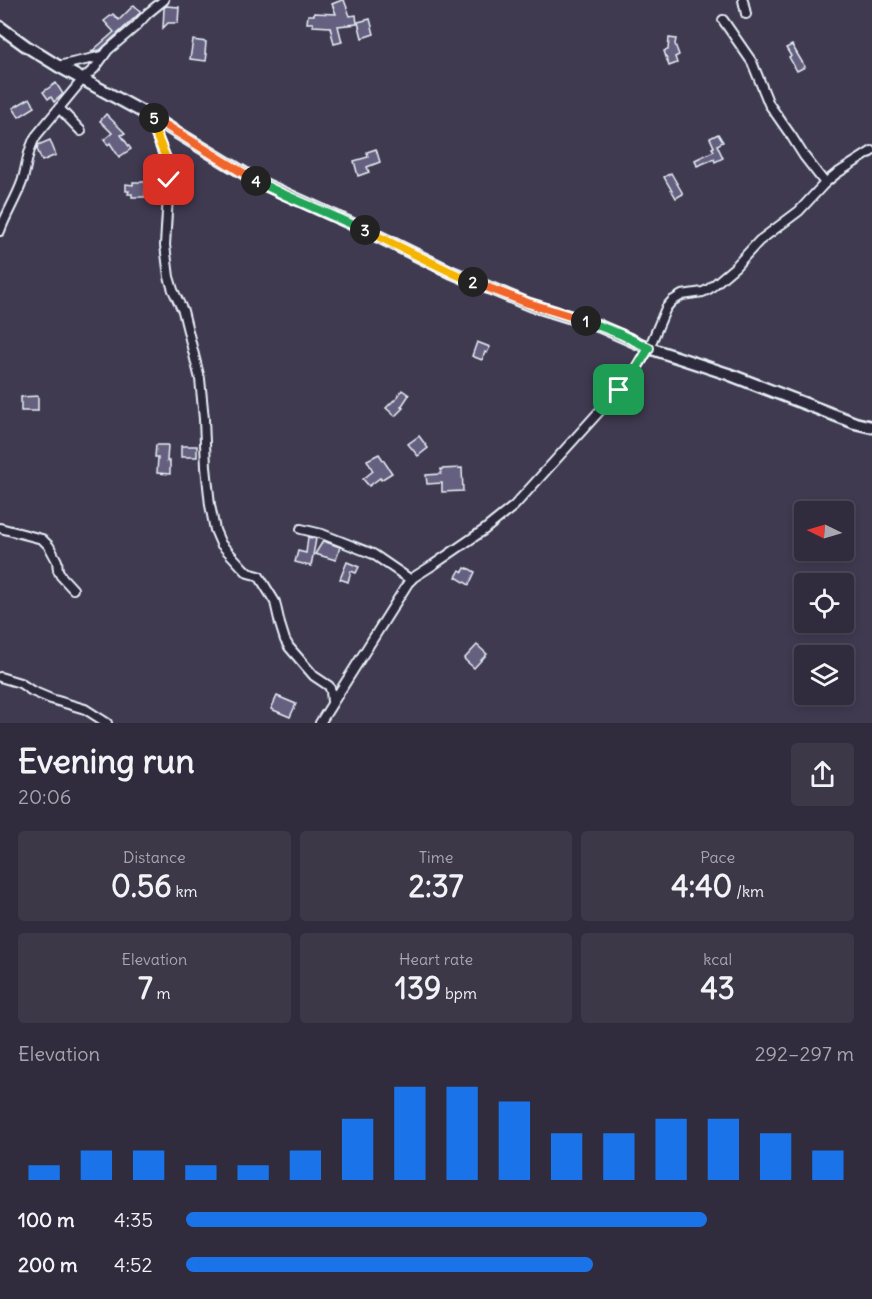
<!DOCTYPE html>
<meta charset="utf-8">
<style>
:root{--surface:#302c3d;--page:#3c3848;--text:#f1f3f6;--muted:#a8a7b0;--line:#4b4857;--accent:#1a73e8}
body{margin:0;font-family:Delius,sans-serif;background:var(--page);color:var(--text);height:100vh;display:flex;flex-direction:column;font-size:22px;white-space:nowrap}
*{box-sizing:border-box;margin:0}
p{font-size:20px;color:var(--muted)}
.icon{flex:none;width:33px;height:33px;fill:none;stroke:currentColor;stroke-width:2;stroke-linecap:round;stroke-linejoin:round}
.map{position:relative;height:723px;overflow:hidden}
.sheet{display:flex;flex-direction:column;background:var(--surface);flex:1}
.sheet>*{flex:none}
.needle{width:39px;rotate:275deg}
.tools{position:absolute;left:794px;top:501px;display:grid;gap:12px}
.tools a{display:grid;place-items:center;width:60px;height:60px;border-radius:6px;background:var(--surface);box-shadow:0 3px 9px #0003,0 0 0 2px var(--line);font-size:30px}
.pin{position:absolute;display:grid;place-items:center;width:51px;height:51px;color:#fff;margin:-26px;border-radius:12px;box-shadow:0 3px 9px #0006}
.km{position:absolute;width:30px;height:30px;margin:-15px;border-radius:50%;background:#222;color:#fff;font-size:16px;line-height:30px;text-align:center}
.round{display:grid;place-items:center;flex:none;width:63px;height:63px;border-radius:6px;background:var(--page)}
.summary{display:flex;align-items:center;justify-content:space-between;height:102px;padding:0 18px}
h1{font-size:33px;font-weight:700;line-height:45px}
.metrics{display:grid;grid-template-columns:repeat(3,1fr);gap:9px;height:102px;padding:6px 18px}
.metrics div{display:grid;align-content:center;border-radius:6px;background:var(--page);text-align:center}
.metrics b{font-size:30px;font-weight:700}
.metrics small{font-size:16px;font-weight:400}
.metrics p{font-size:16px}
.chart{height:168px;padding:12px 18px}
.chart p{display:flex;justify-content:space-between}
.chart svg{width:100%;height:108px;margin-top:6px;stroke:var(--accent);stroke-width:6}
ul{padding:0 18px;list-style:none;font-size:20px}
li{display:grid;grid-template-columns:96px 72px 1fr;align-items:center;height:45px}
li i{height:15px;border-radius:8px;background:var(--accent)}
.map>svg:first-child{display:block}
</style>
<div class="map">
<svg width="872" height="723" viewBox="0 0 872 723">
<rect width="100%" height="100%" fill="#403a51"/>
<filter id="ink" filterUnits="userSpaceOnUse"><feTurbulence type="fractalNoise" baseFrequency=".0167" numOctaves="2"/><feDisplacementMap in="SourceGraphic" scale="12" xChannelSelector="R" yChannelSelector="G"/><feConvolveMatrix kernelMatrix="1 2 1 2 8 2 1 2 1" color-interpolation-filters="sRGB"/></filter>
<g filter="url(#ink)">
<g fill="#666180" stroke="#e8f1f8" stroke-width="1.5">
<path d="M342,0H344L350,16L356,15L357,24L338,26L342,42L334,44L330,27L313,26V23H307L308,15H314V13L336,14L332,4Z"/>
<path d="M134,5L141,12L100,50L91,52L114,32L104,21L113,14L119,20Z"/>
<path d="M166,6L179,7L178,23H168L163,28L164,8Z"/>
<path d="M370,19L374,34L362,38L358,22Z"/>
<path d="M669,38L676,39L675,44L679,55L675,57L677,63L669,66L664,51L668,50Z"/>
<path d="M193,40L206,42L205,54H207L206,61L190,59Z"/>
<path d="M792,45L805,67L797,71L789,57L791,56L786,48Z"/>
<path d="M56,83L63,94L54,102L51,97L48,99L43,92Z"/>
<path d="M30,98L35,107L19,117L13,108Z"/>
<path d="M106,114L125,133L121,135L131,149L119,157L110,143L108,145L104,140L112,133L100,121Z"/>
<path d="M718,134L723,142L717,145L723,158L715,162L714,159L697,166L695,160L714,151L712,148L714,147L710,138Z"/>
<path d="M50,140L56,155L42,161L37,149L38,145Z"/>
<path d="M376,149L380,162L367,167L369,172L358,176L354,161L368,157L367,152Z"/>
<path d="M671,173L683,194L676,198L664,177Z"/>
<path d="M133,182H146L145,197H132V194H128L129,191H126V184L133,185Z"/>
<path d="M477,342L490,347L487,353L485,352L482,360L472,356Z"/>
<path d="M402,390L409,395L401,407L403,408L395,416L386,408L394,400L395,401Z"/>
<path d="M38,396V411H21V397Z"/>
<path d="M419,436L428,448L418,456L408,444Z"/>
<path d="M156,445H168L167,461H170V474L157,473L158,457H155Z"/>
<rect x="181" y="446" width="16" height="11"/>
<path d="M379,454L392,473L381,480L380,478L369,486L363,479L373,471L367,460Z"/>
<path d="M462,468L463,491L442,492V483L427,484L426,475L441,474V469Z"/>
<path d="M308,537L316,539L311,566L295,562L298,551L306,553Z"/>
<path d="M323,541L340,547L336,560L315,554Z"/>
<path d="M347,562L359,567L356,573L351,571L348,582L340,579Z"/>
<path d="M465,568L468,569V568L475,572L469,585L456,577L460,570L463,572Z"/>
<path d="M477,645L487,654L474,668L464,659Z"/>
<path d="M277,696L296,704L290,717L271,709Z"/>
</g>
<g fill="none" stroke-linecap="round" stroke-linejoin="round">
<g stroke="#e8f1f8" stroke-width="12">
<g id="street">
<path d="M743,0L746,14"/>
<path d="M723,20L752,62L769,104L792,137L804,156L825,183"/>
<path d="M58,66L103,56"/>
<path d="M59,108L81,131"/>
<path d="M149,116L168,166L169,180L165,245L169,277L173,290L183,311L200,379L204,419L206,467L210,505L215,530L221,544L243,568L248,573L259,576L275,602L280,624L285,640L289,647L314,676L329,686L331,691L332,702"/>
<path d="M0,231C6,214 16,199 22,182C27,167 27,150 36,136L83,79L95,68L108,50L135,27L148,13L164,0"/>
<path d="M0,528L42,539L49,546L57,561L58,570L61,576L73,589"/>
<path d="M301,529L322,534L373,554L411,580"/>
<path d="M0,677L20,683L32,691L51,699L85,709L107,723"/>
<path d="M320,723L408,583L414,577L433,565L484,530L514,506L634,373L649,348L666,308L672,301L682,295L703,292L709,289L735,267L759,241L799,211L825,183L836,174L872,151"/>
</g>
</g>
<g stroke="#e8f1f8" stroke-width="15">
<path id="secondary" d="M0,27L26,46L58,66L148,115L257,181L363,229L451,272L528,304L599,326L649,348L728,374L855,423L872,427"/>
</g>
<use href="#street" stroke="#2f2a3d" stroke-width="8"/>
<use href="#secondary" stroke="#2f2a3d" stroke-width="10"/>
</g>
</g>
<g fill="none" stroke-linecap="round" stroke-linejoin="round" filter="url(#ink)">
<g stroke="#fff" stroke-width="12">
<path id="split-1" d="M586,321L620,334L649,348L634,373L619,390"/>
</g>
<g stroke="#fff" stroke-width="12">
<path id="split-2" d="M473,282L528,303L586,321"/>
</g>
<g stroke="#fff" stroke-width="12">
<path id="split-3" d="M365,230L451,272L473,282"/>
</g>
<g stroke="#fff" stroke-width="12">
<path id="split-4" d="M256,181L283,194L365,230"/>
</g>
<g stroke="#fff" stroke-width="12">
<path id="split-5" d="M154,118L256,181"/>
</g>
<g stroke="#fff" stroke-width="12">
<path id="split-6" d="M154,118L148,115L166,158L169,180"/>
</g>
<use href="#split-1" stroke="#22a559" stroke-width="8"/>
<use href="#split-2" stroke="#f0652b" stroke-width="8"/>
<use href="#split-3" stroke="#f5b400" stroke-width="8"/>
<use href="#split-4" stroke="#22a559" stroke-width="8"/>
<use href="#split-5" stroke="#f0652b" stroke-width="8"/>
<use href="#split-6" stroke="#f5b400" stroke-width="8"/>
</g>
</svg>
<div class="tools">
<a><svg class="needle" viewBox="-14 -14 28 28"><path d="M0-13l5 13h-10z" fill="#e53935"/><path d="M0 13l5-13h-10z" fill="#a8a7b0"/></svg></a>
<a><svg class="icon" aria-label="locate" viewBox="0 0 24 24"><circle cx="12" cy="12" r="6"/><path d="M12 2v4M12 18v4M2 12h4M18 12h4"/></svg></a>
<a><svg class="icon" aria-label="layers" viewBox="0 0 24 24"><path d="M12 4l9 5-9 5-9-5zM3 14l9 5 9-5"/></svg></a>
</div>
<div class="pin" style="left:619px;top:390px;background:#1e9e55"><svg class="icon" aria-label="arrive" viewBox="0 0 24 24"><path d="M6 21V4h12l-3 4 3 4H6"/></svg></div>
<div class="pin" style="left:169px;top:180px;background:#d93025"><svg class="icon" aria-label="check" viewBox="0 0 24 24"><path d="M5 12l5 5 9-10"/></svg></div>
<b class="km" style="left:586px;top:321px">1</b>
<b class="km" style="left:473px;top:282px">2</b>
<b class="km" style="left:365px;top:230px">3</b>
<b class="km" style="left:256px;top:181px">4</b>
<b class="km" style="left:154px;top:118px">5</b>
</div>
<section class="sheet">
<div class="summary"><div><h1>Evening run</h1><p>20:06</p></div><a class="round"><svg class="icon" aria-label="share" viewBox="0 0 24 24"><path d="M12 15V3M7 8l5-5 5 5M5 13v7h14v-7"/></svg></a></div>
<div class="metrics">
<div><p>Distance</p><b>0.56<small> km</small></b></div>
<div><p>Time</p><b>2:37</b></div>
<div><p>Pace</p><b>4:40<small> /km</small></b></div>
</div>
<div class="metrics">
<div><p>Elevation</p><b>7<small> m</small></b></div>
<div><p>Heart rate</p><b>139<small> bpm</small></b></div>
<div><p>kcal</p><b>43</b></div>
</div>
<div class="chart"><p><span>Elevation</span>292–297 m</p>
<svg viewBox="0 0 160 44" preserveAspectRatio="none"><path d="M5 44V38M15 44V32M25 44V32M35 44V38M45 44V38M55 44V32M65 44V19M75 44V6M85 44V6M95 44V12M105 44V25M115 44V25M125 44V19M135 44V19M145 44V25M155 44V32"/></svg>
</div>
<ul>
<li><b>100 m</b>4:35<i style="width:78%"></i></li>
<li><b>200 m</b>4:52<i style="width:61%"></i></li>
</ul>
</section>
